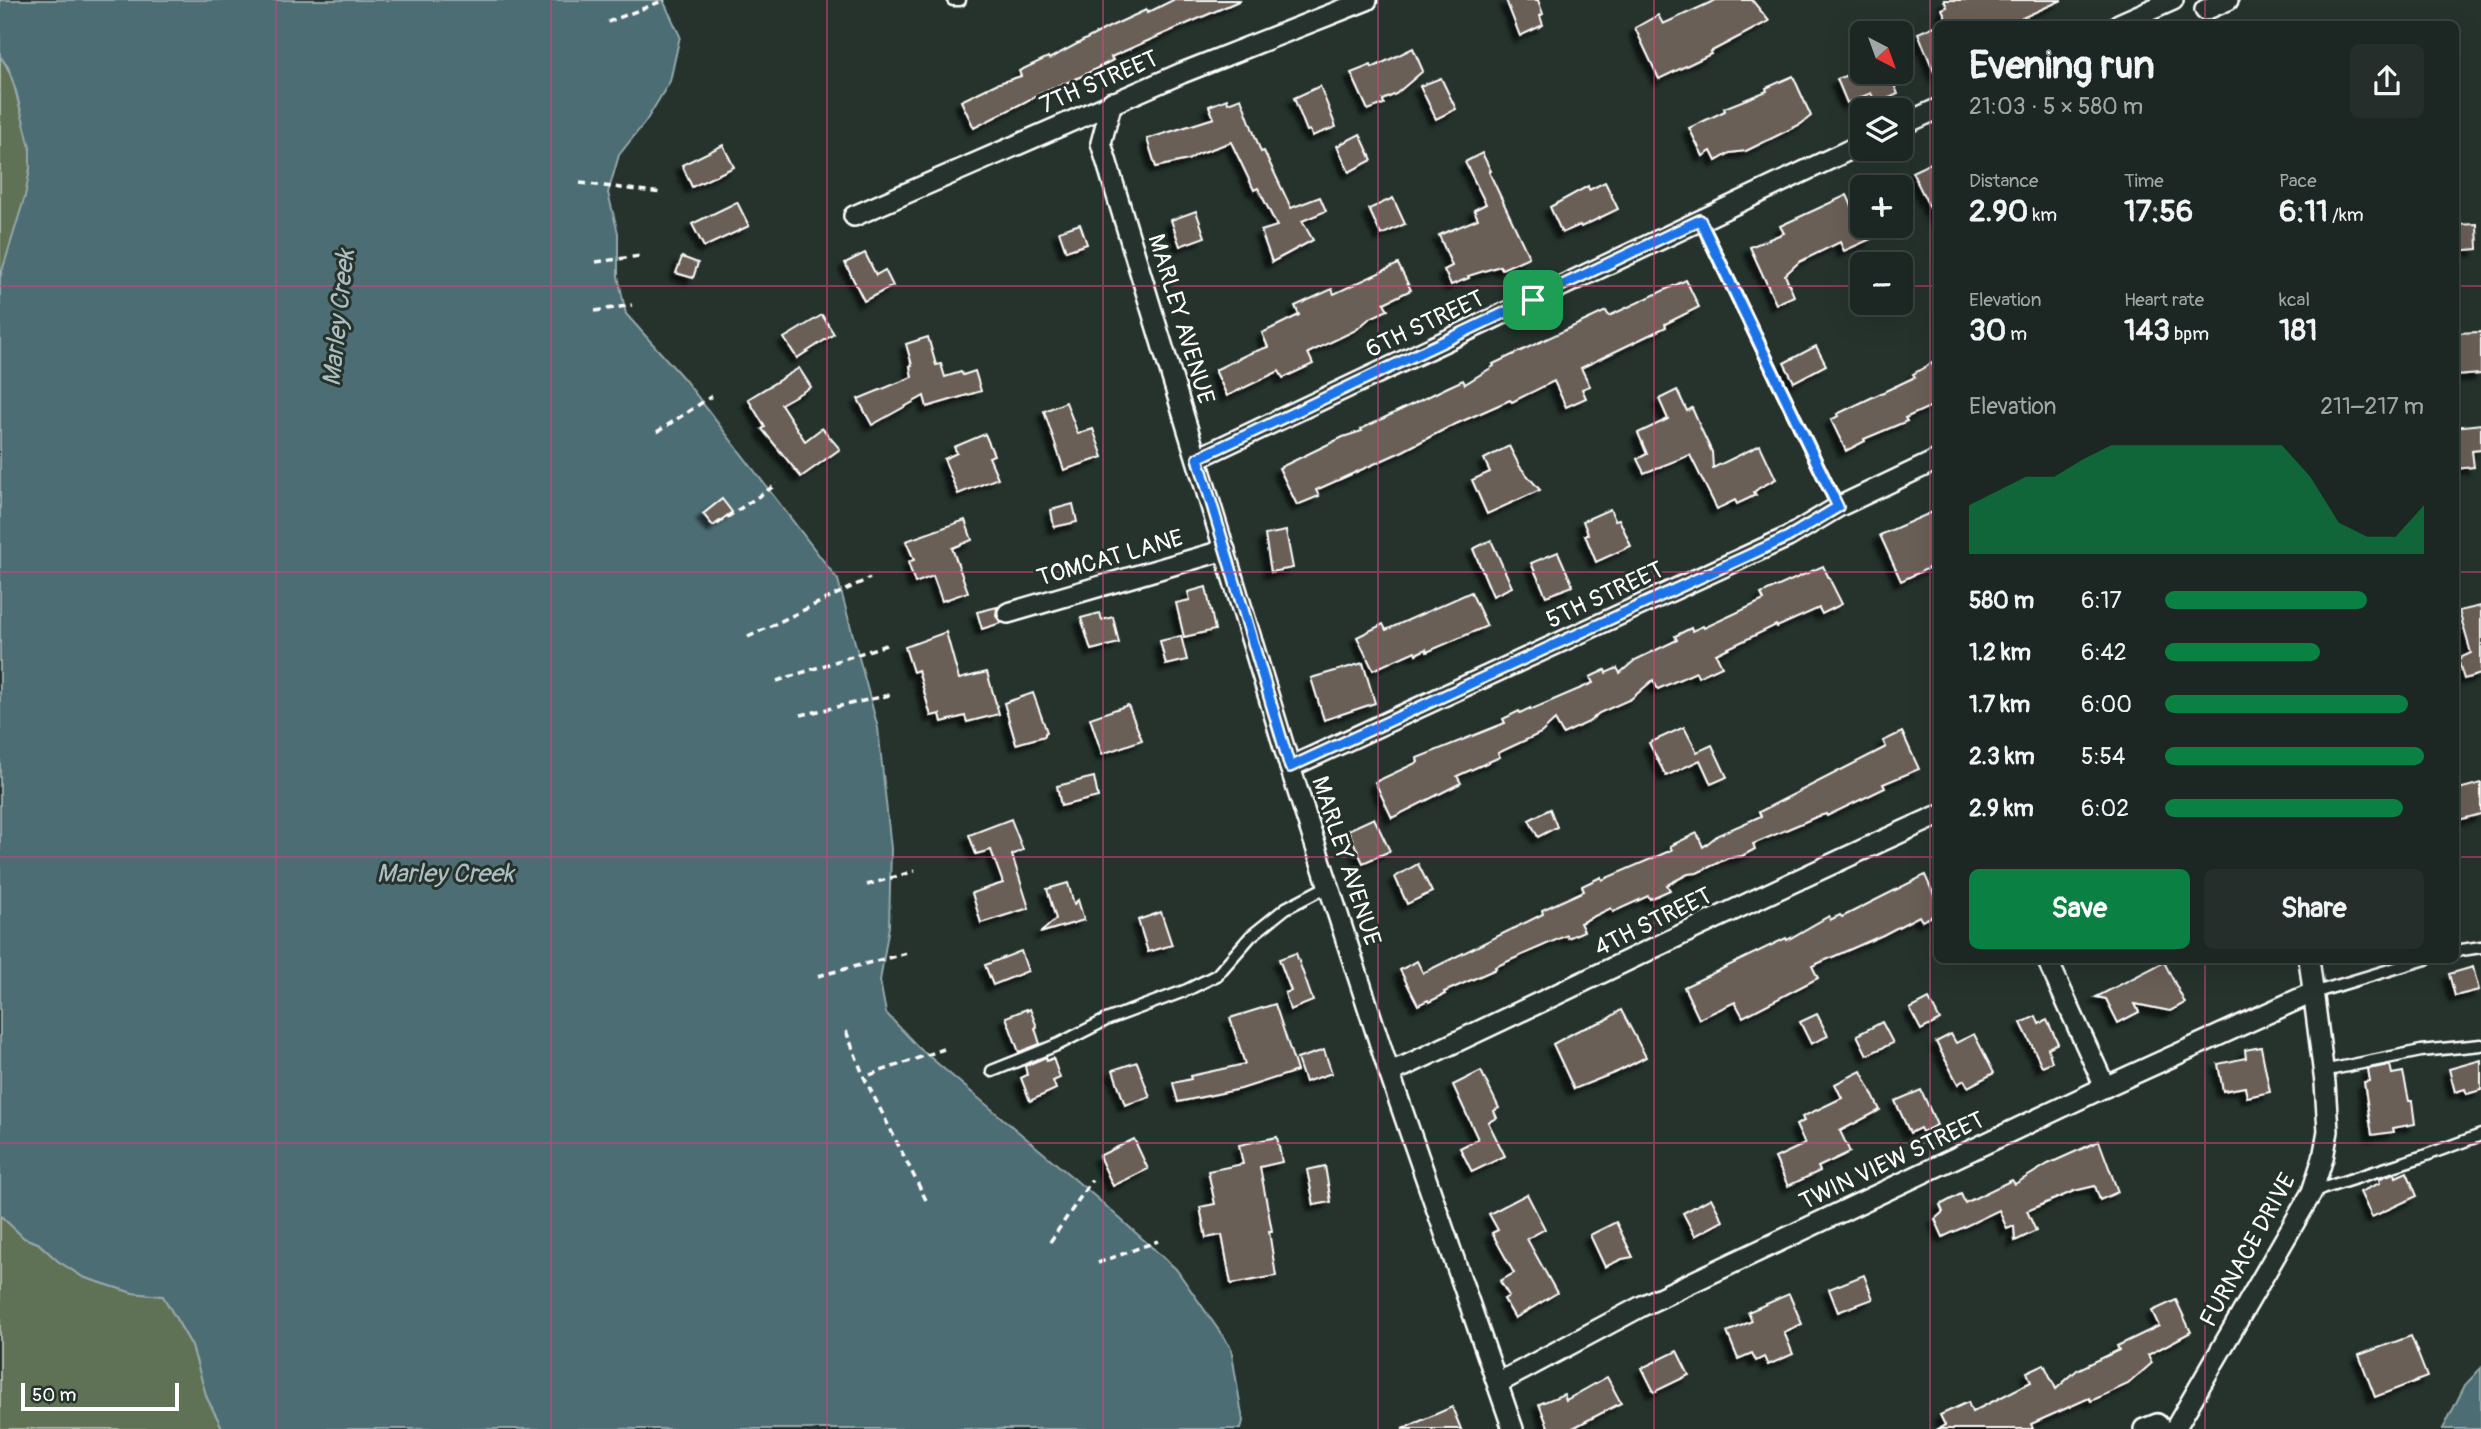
<!DOCTYPE html>
<meta charset="utf-8">
<style>
:root{--surface:#1c2622;--page:#252e2a;--text:#f1f3f6;--muted:#a0a5a5;--line:#3a4340;--accent:#0b8043}
body{margin:0;font-family:Pangolin,sans-serif;background:var(--page);color:var(--text);height:100vh;display:flex;flex-direction:column;font-size:26px;white-space:nowrap}
*{box-sizing:border-box;margin:0}
p{font-size:23px;color:var(--muted)}
.icon{flex:none;width:38px;height:38px;fill:none;stroke:currentColor;stroke-width:2;stroke-linecap:round;stroke-linejoin:round}
.map{position:relative;flex:1;overflow:hidden}
.panel{position:absolute;left:1934px;top:21px;width:525px;height:942px;display:flex;flex-direction:column;background:var(--surface);border-radius:10px;box-shadow:0 7px 28px #0002,0 0 0 2px var(--line)}
.panel>*{flex:none}
.needle{width:46px;rotate:139deg}
.buttons{position:absolute;left:1850px;top:21px;display:grid;gap:14px}
.buttons a{display:grid;place-items:center;width:63px;height:63px;border-radius:10px;background:var(--surface);box-shadow:0 7px 28px #0002,0 0 0 2px var(--line);font-size:35px}
.scale{position:absolute;left:21px;bottom:18px;width:158px;box-sizing:border-box;padding-left:7px;border:4px solid #fff;border-top:0;font-size:19px;line-height:24px;white-space:nowrap;color:#fff;-webkit-text-stroke:5px #26332d;paint-order:stroke}
.pin{position:absolute;display:grid;place-items:center;width:60px;height:60px;color:#fff;margin:-30px;border-radius:14px;box-shadow:0 4px 10px #0006}
.round{display:grid;place-items:center;flex:none;width:74px;height:74px;border-radius:10px;background:var(--page)}
.summary{display:flex;align-items:center;justify-content:space-between;height:119px;padding:0 35px}
h1{font-size:38px;font-weight:800;line-height:52px}
.metrics{display:grid;grid-template-columns:repeat(3,1fr);gap:10px;height:119px;padding:7px 35px}
.metrics div{display:grid;align-content:center}
.metrics b{font-size:30px;font-weight:800}
.metrics small{font-size:19px;font-weight:400}
.metrics p{font-size:19px}
.chart{height:196px;padding:14px 35px}
.chart p{display:flex;justify-content:space-between}
.chart svg{width:100%;height:126px;margin-top:7px;fill:var(--accent);opacity:.7}
.action{display:flex;gap:14px;margin-top:auto;padding:14px 35px}
.action a{flex:1;height:80px;border-radius:10px;background:var(--accent);color:#fff;font-size:28px;font-weight:800;line-height:80px;text-align:center}
.action a+a{background:var(--page);color:var(--text)}
ul{padding:0 35px;list-style:none;font-size:23px}
li{display:grid;grid-template-columns:112px 84px 1fr;align-items:center;height:52px}
li i{height:18px;border-radius:9px;background:var(--accent)}
.map>svg:first-child{display:block}
</style>
<div class="map">
<svg width="2481" height="1429" viewBox="0 0 2481 1429">
<defs>
<filter id="shadow"><feDropShadow dx="-6" dy="6" stdDeviation="2" flood-color="#0009"/></filter>
</defs>
<rect width="100%" height="100%" fill="#26332d"/>
<filter id="ink" filterUnits="userSpaceOnUse"><feTurbulence type="fractalNoise" baseFrequency=".0143" numOctaves="2"/><feDisplacementMap in="SourceGraphic" scale="14" xChannelSelector="R" yChannelSelector="G"/><feConvolveMatrix kernelMatrix="1 2 1 2 8 2 1 2 1" color-interpolation-filters="sRGB"/></filter>
<g filter="url(#ink)">
<g fill="#617254" stroke="#b0b8aa" stroke-width="2">
<path d="M0,56C11,70 15,87 19,105C23,119 28,133 30,147C34,179 13,248 0,278Z"/>
<path d="M0,1215L24,1238L38,1243L58,1261L83,1277L133,1293L163,1296L192,1346L207,1398L223,1429H0Z"/>
</g>
<g fill="#4c6d73" stroke="#94a7ab" stroke-width="2">
<path d="M0,0H663L680,36L670,81L646,121L619,155L608,193L618,233V276L626,314L684,379L838,580L878,728L891,849L889,926L880,981L886,1013L918,1047L1098,1199L1176,1269L1231,1348L1243,1421L1241,1429H223L207,1398L192,1346L163,1296L133,1293L83,1277L58,1261L38,1243L24,1238L0,1215V278L25,196L30,170V147L16,91L8,67L0,56Z"/>
<path d="M2481,1368V1429H2443L2465,1385Z"/>
</g>
<g fill="#6b5f56" stroke="#fff" stroke-width="2" filter="url(#shadow)">
<path d="M1173,0H1241L1111,57L1113,60L1082,76L1042,93L974,128L961,101L996,84L1021,76L1019,71L1048,57L1049,59L1107,28L1146,10L1147,13Z"/>
<path d="M1506,0H1538L1543,14L1540,16L1543,25L1520,36Z"/>
<path d="M1716,0H1752L1769,21L1710,52L1711,54L1659,79L1635,28L1658,15L1663,24Z"/>
<path d="M1944,0H2062L2009,24H1949L1942,9L1947,7Z"/>
<path d="M1937,25V79L1918,33Z"/>
<path d="M1413,48L1423,71L1396,94L1383,100L1384,104L1368,110L1351,73L1371,65L1372,68Z"/>
<path d="M1855,72H1889L1898,94L1876,104L1871,93L1847,103L1837,79Z"/>
<path d="M1793,76L1811,116L1801,124L1746,151L1730,153L1716,161L1711,151L1703,156L1689,128L1725,111L1724,108L1767,91L1766,88Z"/>
<path d="M1441,78L1456,109L1436,119L1420,86Z"/>
<path d="M1320,86L1336,127L1312,136L1310,130L1307,131L1294,98Z"/>
<path d="M1241,98L1261,152L1264,151L1291,208L1320,197L1326,211L1302,221L1313,240L1272,262L1261,231L1277,226L1258,188L1254,190L1231,142L1198,154L1188,160L1156,167L1147,139L1214,118L1209,106L1227,99L1228,103Z"/>
<path d="M1360,134L1372,160L1349,172L1337,146Z"/>
<path d="M723,145L734,167L692,187L682,165Z"/>
<path d="M1482,153L1491,171L1489,172L1529,257L1502,269L1500,266L1468,276L1469,278L1451,285L1444,270L1452,266L1439,235L1478,219L1474,210L1486,204L1465,162Z"/>
<path d="M1933,162L1937,172V222L1912,172Z"/>
<path d="M1605,182L1618,209L1581,227L1580,225L1562,233L1550,207L1588,186L1589,190Z"/>
<path d="M1847,195L1858,219L1862,217V226H1867L1873,238L1844,251L1840,242L1799,262L1785,275L1794,296L1776,304L1750,247L1784,233L1780,226Z"/>
<path d="M1393,198L1405,224L1381,235L1369,209Z"/>
<path d="M737,202L749,226L704,247L692,224Z"/>
<path d="M1196,211L1205,237L1180,246L1171,220Z"/>
<path d="M1080,224L1087,244L1066,251L1059,231Z"/>
<path d="M2477,224L2478,249L2455,251V225Z"/>
<path d="M865,253L876,275L885,270L893,286L864,301L845,263Z"/>
<path d="M682,257L698,263L693,278L676,273Z"/>
<path d="M1398,264L1411,290L1384,303L1388,310L1370,318L1356,330L1308,353L1313,364L1283,378L1279,371L1227,396L1215,370L1248,354L1268,347L1262,333L1299,315L1295,306L1332,289L1334,294Z"/>
<path d="M1686,280L1699,307L1665,324L1666,327L1581,368L1590,386L1582,389L1586,398L1566,407L1554,381L1512,402L1510,400L1449,427L1403,451L1316,490L1319,496L1297,505L1279,468L1343,437L1362,431L1361,429L1448,387L1463,380L1465,384L1494,366L1493,364L1606,311L1609,316Z"/>
<path d="M822,315L834,334L797,358L784,338Z"/>
<path d="M2481,332V374L2455,376V333Z"/>
<path d="M928,337L936,365L941,364L945,377L961,372L963,375L975,371L981,391L927,407L924,396L872,425L858,399L912,377L910,366L912,365L906,344Z"/>
<path d="M1816,346L1826,365L1794,382L1784,363Z"/>
<path d="M1932,363L1937,375V399L1933,401L1934,405L1905,418L1907,421L1864,439L1865,441L1846,451L1831,420L1838,416L1837,414L1915,377L1913,374Z"/>
<path d="M799,368L811,387L781,404L805,441L822,428L840,449L801,477L762,429L765,427L748,399Z"/>
<path d="M1677,390L1687,411L1692,408L1702,431L1712,452L1713,468L1760,445L1776,479L1759,488L1754,492L1756,495L1737,504L1735,500L1717,509L1690,455L1644,473L1637,459L1647,454L1638,433L1668,419L1659,399Z"/>
<path d="M1066,402L1078,434L1093,429L1103,457L1064,470L1044,411Z"/>
<path d="M2481,424V450L2472,451L2474,467L2455,469V427Z"/>
<path d="M985,434L994,455L989,457L998,478L958,494L944,459L957,453L954,447Z"/>
<path d="M1509,446L1520,467L1540,490L1487,514L1472,480L1490,472L1484,459Z"/>
<path d="M722,499L732,512L713,526L703,514Z"/>
<path d="M1073,504L1077,522L1054,527L1051,510Z"/>
<path d="M1610,509L1615,520L1619,519L1631,546L1596,562L1585,535L1588,534L1583,521Z"/>
<path d="M1937,510V564L1901,581L1880,535Z"/>
<path d="M965,520L972,540L952,548L968,592L942,601L933,576L915,583L908,562L914,560L906,541Z"/>
<path d="M1286,531L1293,568L1271,572L1265,535Z"/>
<path d="M1491,540L1512,587L1493,596L1473,549Z"/>
<path d="M1558,552L1573,586L1546,596L1531,563Z"/>
<path d="M1823,566L1842,604L1822,614L1819,608L1777,627L1776,625L1716,654L1722,666L1698,677L1696,672L1658,689L1653,680L1631,699L1599,713L1589,722L1563,734L1555,720L1541,733L1498,753L1500,757L1457,776L1461,783L1392,818L1375,782L1418,762L1417,758L1505,723L1503,719L1519,711L1520,713L1530,708V710L1593,683L1590,677L1605,670L1606,673L1617,668L1620,673L1635,660L1677,640L1675,636L1691,628L1692,631L1703,626L1704,628L1764,600L1761,594Z"/>
<path d="M1206,587L1215,630L1184,637L1176,603L1190,600L1188,592Z"/>
<path d="M1471,592L1487,626L1427,652L1426,649L1416,654L1415,651L1373,670L1357,637L1383,624L1386,630Z"/>
<path d="M2481,606V674L2464,679L2458,659L2471,653L2459,611Z"/>
<path d="M997,607L996,616L1001,623L982,629L977,612Z"/>
<path d="M1100,613L1102,620L1113,617L1119,643L1091,650L1081,618Z"/>
<path d="M946,632L959,679L987,672L999,714L967,722L965,716L942,722L940,714L931,716L918,670L913,672L905,647Z"/>
<path d="M1181,636L1187,660L1166,665L1160,641Z"/>
<path d="M1363,663L1375,703L1324,720L1311,678Z"/>
<path d="M1033,693L1047,732L1045,733V736L1016,744L1004,703Z"/>
<path d="M1128,705L1142,740L1102,754L1090,718Z"/>
<path d="M1684,727L1697,752L1712,745L1727,777L1711,784L1700,760L1666,776L1649,743Z"/>
<path d="M1902,732L1919,769L1883,784L1885,788L1827,816L1826,814L1816,817L1753,844L1755,849L1742,856L1728,858L1697,873L1688,874L1667,885L1670,890L1650,899L1648,896L1613,912L1611,908L1580,923L1584,931L1568,938L1567,935L1495,967L1496,969L1444,992L1445,994L1429,1002L1428,1000L1418,1005L1400,970L1417,961L1423,973L1543,914L1542,910L1584,891L1582,886L1601,877L1602,880L1672,850L1670,846L1697,833L1703,847L1718,835L1761,816L1759,812L1886,747L1883,741Z"/>
<path d="M1094,777L1098,797L1061,806L1057,786Z"/>
<path d="M2481,783V814L2455,821V790Z"/>
<path d="M1550,809L1557,827L1538,837L1529,820Z"/>
<path d="M1374,818L1390,851L1363,863L1348,830Z"/>
<path d="M1011,819L1023,850L1012,855L1029,908L981,923L972,893L1003,883L991,850L976,854L969,835Z"/>
<path d="M1418,864L1432,892L1407,904L1395,877Z"/>
<path d="M1925,875L1937,902V914L1922,921L1919,916L1883,935L1812,966L1818,978L1743,1017L1735,1002L1699,1019L1684,987L1786,938L1787,940L1829,916L1830,920L1840,915L1842,917Z"/>
<path d="M1068,883L1074,904L1078,900L1084,920L1040,933L1056,919L1047,889Z"/>
<path d="M1161,912L1172,945L1148,952L1138,920Z"/>
<path d="M1021,951L1028,971L993,985L985,965Z"/>
<path d="M1296,953L1313,1001L1290,1010L1285,993L1291,991L1279,959Z"/>
<path d="M2164,962L2185,1003L2170,1011L2135,1004L2139,1012L2118,1023L2106,999L2096,997Z"/>
<path d="M2473,967L2479,990L2455,996L2449,974Z"/>
<path d="M1929,999L1940,1020L1921,1030L1910,1009Z"/>
<path d="M1275,1004L1297,1071L1241,1089L1178,1102L1173,1083L1191,1079L1190,1076L1245,1064L1230,1018Z"/>
<path d="M1027,1009V1011L1030,1009L1037,1027L1035,1028L1040,1044L1019,1052L1006,1017Z"/>
<path d="M1621,1010L1646,1057L1619,1071L1574,1089L1553,1044L1577,1031L1606,1020Z"/>
<path d="M1817,1014L1828,1036L1811,1044L1800,1022Z"/>
<path d="M2036,1016L2039,1024L2047,1020L2058,1043L2048,1048L2052,1062L2042,1066L2021,1023Z"/>
<path d="M1882,1022L1893,1043L1867,1055L1857,1035Z"/>
<path d="M1951,1034L1956,1043L1974,1034L1994,1073L1968,1087L1964,1080L1958,1084L1936,1042Z"/>
<path d="M2261,1047L2270,1092L2247,1097L2245,1087L2223,1091L2218,1064L2246,1058L2245,1050Z"/>
<path d="M1324,1050L1332,1073L1305,1082L1297,1059Z"/>
<path d="M1046,1057L1047,1061L1053,1058L1060,1078L1053,1081L1056,1089L1030,1101L1021,1078L1027,1075L1025,1066Z"/>
<path d="M2481,1060V1090L2467,1094L2465,1089L2455,1092L2449,1069Z"/>
<path d="M1137,1062L1150,1097L1125,1105L1113,1070Z"/>
<path d="M2390,1065L2392,1074L2403,1072L2409,1101H2412L2415,1124L2393,1128L2394,1132L2372,1135L2364,1082L2370,1081L2368,1069Z"/>
<path d="M1481,1071L1499,1108L1494,1111L1497,1118L1488,1122L1505,1156L1472,1172L1460,1148L1478,1139L1453,1085Z"/>
<path d="M1861,1071L1880,1110L1840,1131L1850,1152L1818,1167L1820,1171L1788,1186L1775,1158L1805,1144L1796,1125L1804,1121L1802,1117L1842,1098L1835,1084Z"/>
<path d="M1921,1090L1937,1125L1922,1132L1920,1128L1910,1133L1895,1101Z"/>
<path d="M1277,1137L1282,1162L1260,1167L1272,1231H1269L1276,1276L1231,1284L1222,1235L1206,1238L1200,1207L1215,1204L1208,1171L1243,1164L1239,1145Z"/>
<path d="M1134,1139L1148,1169L1113,1186L1099,1156Z"/>
<path d="M2099,1141L2118,1192L2100,1200L2095,1186L2074,1191L2027,1211L2036,1231L2015,1241L2014,1226L2007,1229L1999,1210L1943,1237L1935,1219L1943,1212L1940,1205L1961,1194L1965,1203L2012,1180L2015,1184L2048,1164Z"/>
<path d="M1325,1166L1331,1202L1314,1205L1307,1170Z"/>
<path d="M2407,1172L2417,1196L2372,1217L2360,1192L2380,1183L2379,1179L2385,1176L2395,1173L2396,1177Z"/>
<path d="M1527,1194L1545,1229L1527,1239L1557,1293L1515,1318L1504,1299L1509,1296L1500,1281L1514,1273L1492,1233L1498,1230L1489,1214Z"/>
<path d="M1711,1198L1723,1221L1695,1236L1683,1213Z"/>
<path d="M1616,1222L1633,1257L1622,1259L1605,1267L1590,1235Z"/>
<path d="M1864,1275L1873,1299L1838,1312L1829,1289Z"/>
<path d="M1789,1294L1802,1324L1784,1332L1793,1354L1768,1365L1764,1357L1756,1361L1752,1353L1738,1359L1727,1332L1752,1321L1748,1312Z"/>
<path d="M2176,1300L2191,1332L2148,1355L2152,1363L2128,1384L2091,1401L2089,1398L2058,1412L2031,1424L2033,1429H1938L1945,1425L1940,1415L1968,1402L1972,1412L2031,1382L2027,1372L2044,1364L2056,1389L2077,1370L2119,1350L2117,1346L2159,1326L2152,1311Z"/>
<path d="M2411,1336L2427,1377L2375,1397L2359,1355Z"/>
<path d="M1677,1351L1689,1375L1654,1392L1642,1368Z"/>
<path d="M1607,1377L1621,1403L1571,1429H1549L1539,1404L1564,1394L1566,1400Z"/>
<path d="M1452,1407L1461,1429H1402Z"/>
</g>
<g fill="none" stroke-linecap="round" stroke-linejoin="round">
<g stroke="#fff" stroke-width="15">
<g id="lane">
<path d="M953,0H960"/>
<path d="M1700,220L1838,507"/>
<path d="M2455,951L2481,947"/>
<path d="M2313,993L2426,959"/>
<path d="M992,1071L1059,1044L1106,1020L1187,990L1217,975L1251,936L1286,908L1328,886"/>
<path d="M2323,1071L2421,1051L2481,1045"/>
<path d="M2312,1192L2421,1157L2481,1135"/>
</g>
</g>
<g stroke="#fff" stroke-width="24">
<g id="street">
<path d="M2205,10L2228,0"/>
<path d="M2119,24L2173,0"/>
<path d="M1112,102L1101,143L1290,767L1389,1072L1513,1429"/>
<path d="M1900,126L1937,109"/>
<path d="M854,216L1182,73L1367,0"/>
<path d="M1198,458L1862,144"/>
<path d="M1008,613L1225,550"/>
<path d="M1290,767L1788,537L1838,507L1937,460"/>
<path d="M2047,959L2105,1087"/>
<path d="M1389,1072L1405,1066C1583,983 1758,896 1937,816"/>
<path d="M1498,1383L1642,1306L2105,1087L2312,993"/>
<path d="M2144,1429L2157,1424L2162,1429"/>
<path d="M2175,1429L2312,1192L2323,1158L2328,1131L2325,1083L2309,959"/>
</g>
</g>
<g stroke="#fff" stroke-width="3.5" stroke-dasharray="7 5" stroke-linecap="butt">
<path d="M608,22L665,0"/>
<path d="M580,183L662,193"/>
<path d="M596,262L640,256"/>
<path d="M595,311L632,305"/>
<path d="M657,432L712,396"/>
<path d="M717,524L777,484"/>
<path d="M748,637L870,578"/>
<path d="M777,681L886,645"/>
<path d="M801,715L894,694"/>
<path d="M867,885L915,871"/>
<path d="M818,976L911,952"/>
<path d="M846,1031L864,1077"/>
<path d="M926,1200L864,1077L944,1049"/>
<path d="M1050,1242L1092,1180"/>
<path d="M1098,1263L1158,1241"/>
</g>
<use href="#lane" stroke="#26332d" stroke-width="10"/>
<use href="#street" stroke="#26332d" stroke-width="19"/>
</g>
</g>
<g fill="none" stroke-linecap="round" stroke-linejoin="round" filter="url(#ink)">
<g stroke="#fff" stroke-width="14">
<path id="route" d="M1700,220L1838,507L1788,537L1290,767L1198,458Z"/>
</g>
<use href="#route" stroke="#1a73e8" stroke-width="9"/>
</g>
<path fill="none" stroke="#ce467c" stroke-width="2" stroke-opacity="0.55" d="M276,0V1429M551,0V1429M827,0V1429M1103,0V1429M1378,0V1429M1654,0V1429M1930,0V1429M2205,0V24M0,286H1862M1900,286H1937M2455,286H2481M0,572H1937M2455,572H2481M0,857H1937M2455,857H2481M2205,959V1429M0,1143H2481"/>
<g text-anchor="middle" dominant-baseline="central" stroke-width="6" stroke-linejoin="round" paint-order="stroke">
<g font-size="24" fill="#fff" stroke="#26332d">
<text transform="translate(1099 82) rotate(-23)">7TH STREET</text>
<text transform="translate(1181 319) rotate(73)">MARLEY AVENUE</text>
<text transform="translate(1425 324) rotate(-25)">6TH STREET</text>
<text transform="translate(1110 558) rotate(-16)">TOMCAT LANE</text>
<text transform="translate(1605 595) rotate(-25)">5TH STREET</text>
<text transform="translate(1346 861) rotate(72)">MARLEY AVENUE</text>
<text transform="translate(1653 922) rotate(-26)">4TH STREET</text>
<text transform="translate(1892 1161) rotate(-25)">TWIN VIEW STREET</text>
<text transform="translate(2248 1250) rotate(-61)">FURNACE DRIVE</text>
</g>
<g font-size="26" font-style="italic" fill="#aebdc0" stroke="#26332d">
<text transform="translate(339 318) rotate(-84)">Marley Creek</text>
<text x="445" y="874">Marley Creek</text>
</g>
</g>
</svg>
<div class="buttons">
<a><svg class="needle" viewBox="-14 -14 28 28"><path d="M0-13l5 13h-10z" fill="#e53935"/><path d="M0 13l5-13h-10z" fill="#a0a5a5"/></svg></a>
<a><svg class="icon" aria-label="layers" viewBox="0 0 24 24"><path d="M12 4l9 5-9 5-9-5zM3 14l9 5 9-5"/></svg></a>
<a>+</a>
<a>−</a>
</div>
<div class="scale">50 m</div>
<div class="pin" style="left:1533px;top:300px;background:#1e9e55"><svg class="icon" aria-label="arrive" viewBox="0 0 24 24"><path d="M6 21V4h12l-3 4 3 4H6"/></svg></div>
<section class="panel">
<div class="summary"><div><h1>Evening run</h1><p>21:03 · 5 × 580 m</p></div><a class="round"><svg class="icon" aria-label="share" viewBox="0 0 24 24"><path d="M12 15V3M7 8l5-5 5 5M5 13v7h14v-7"/></svg></a></div>
<div class="metrics">
<div><p>Distance</p><b>2.90<small> km</small></b></div>
<div><p>Time</p><b>17:56</b></div>
<div><p>Pace</p><b>6:11<small> /km</small></b></div>
</div>
<div class="metrics">
<div><p>Elevation</p><b>30<small> m</small></b></div>
<div><p>Heart rate</p><b>143<small> bpm</small></b></div>
<div><p>kcal</p><b>181</b></div>
</div>
<div class="chart"><p><span>Elevation</span>211–217 m</p>
<svg viewBox="0 0 160 44" preserveAspectRatio="none"><path d="M0 44V27L10 22L20 17L30 17L40 11L50 6L60 6L70 6L80 6L90 6L100 6L110 6L120 17L130 33L140 38L150 38L160 27V44z"/></svg>
</div>
<ul>
<li><b>580 m</b>6:17<i style="width:78%"></i></li>
<li><b>1.2 km</b>6:42<i style="width:60%"></i></li>
<li><b>1.7 km</b>6:00<i style="width:94%"></i></li>
<li><b>2.3 km</b>5:54<i style="width:100%"></i></li>
<li><b>2.9 km</b>6:02<i style="width:92%"></i></li>
</ul>
<div class="action"><a>Save</a><a>Share</a></div>
</section>
</div>
